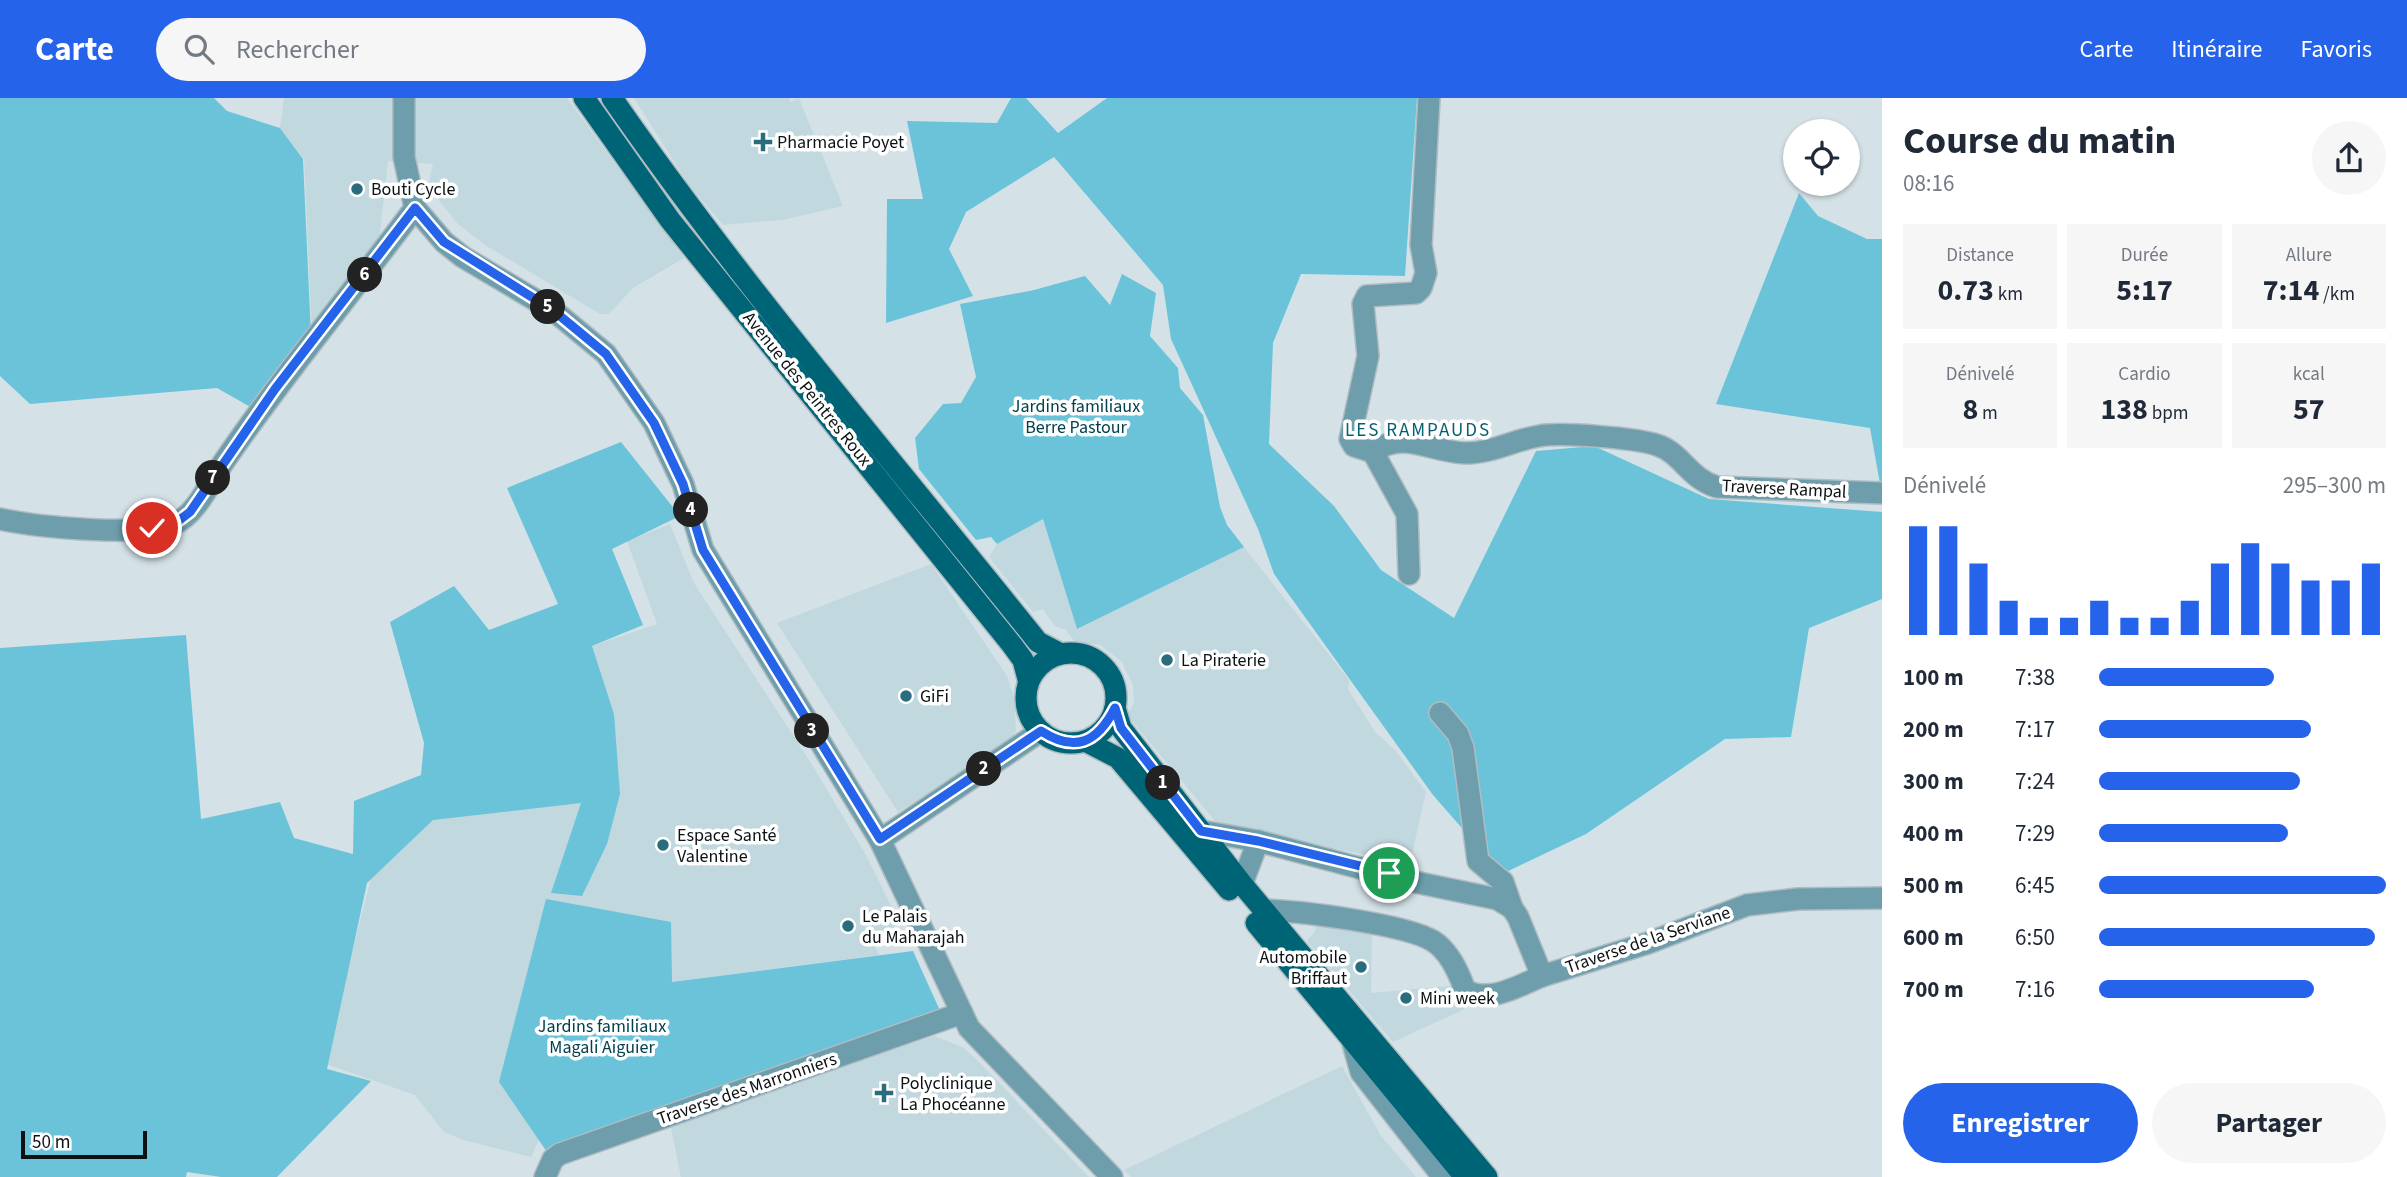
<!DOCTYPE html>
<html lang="fr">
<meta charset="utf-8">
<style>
:root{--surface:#fff;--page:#f6f6f7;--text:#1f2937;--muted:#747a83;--accent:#2563eb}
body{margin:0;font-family:"Source Sans 3",sans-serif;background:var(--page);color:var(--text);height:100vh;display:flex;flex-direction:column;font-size:26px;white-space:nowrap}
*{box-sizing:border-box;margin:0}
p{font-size:23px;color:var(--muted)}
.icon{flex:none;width:38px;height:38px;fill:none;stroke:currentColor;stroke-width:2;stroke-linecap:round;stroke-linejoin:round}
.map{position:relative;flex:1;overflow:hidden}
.side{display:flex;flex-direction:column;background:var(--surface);width:525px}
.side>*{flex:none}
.tools{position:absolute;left:1783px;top:21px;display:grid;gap:14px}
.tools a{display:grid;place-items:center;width:77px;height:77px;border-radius:50%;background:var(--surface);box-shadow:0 2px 5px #0004;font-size:35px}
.scale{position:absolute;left:21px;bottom:18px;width:126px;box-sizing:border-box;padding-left:7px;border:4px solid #0c1113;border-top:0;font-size:19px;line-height:24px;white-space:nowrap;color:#0c1113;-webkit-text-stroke:5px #fff;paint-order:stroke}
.pin{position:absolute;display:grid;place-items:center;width:60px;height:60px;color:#fff;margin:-30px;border:4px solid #fff;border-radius:50%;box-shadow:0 2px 7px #0007}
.km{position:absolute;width:35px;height:35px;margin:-18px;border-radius:50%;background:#222;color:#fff;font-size:19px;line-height:35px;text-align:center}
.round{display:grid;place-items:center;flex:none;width:74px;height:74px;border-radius:37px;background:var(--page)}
.overview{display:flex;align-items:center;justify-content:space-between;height:119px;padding:0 21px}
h1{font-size:38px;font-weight:700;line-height:52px}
.stats{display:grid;grid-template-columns:repeat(3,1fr);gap:10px;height:119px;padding:7px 21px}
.stats div{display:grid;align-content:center;border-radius:0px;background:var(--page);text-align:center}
.stats b{font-size:30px;font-weight:700}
.stats small{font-size:19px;font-weight:400}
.stats p{font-size:19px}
.chart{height:196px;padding:14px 21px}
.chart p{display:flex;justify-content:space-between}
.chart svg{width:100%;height:126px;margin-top:7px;stroke:var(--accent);stroke-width:6}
.primary-button{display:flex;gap:14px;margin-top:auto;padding:14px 21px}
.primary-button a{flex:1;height:80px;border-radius:42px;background:var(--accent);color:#fff;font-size:28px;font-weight:700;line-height:80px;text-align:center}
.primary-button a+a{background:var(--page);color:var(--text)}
ul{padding:0 21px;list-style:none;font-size:23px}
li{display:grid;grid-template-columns:112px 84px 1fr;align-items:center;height:52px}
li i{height:18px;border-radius:9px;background:var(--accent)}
header{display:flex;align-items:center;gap:42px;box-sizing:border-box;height:98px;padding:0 35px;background:var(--accent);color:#fff}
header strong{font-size:33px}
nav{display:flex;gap:38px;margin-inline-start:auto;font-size:24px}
.search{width:490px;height:63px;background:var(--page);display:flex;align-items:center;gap:18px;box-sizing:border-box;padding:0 24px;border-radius:38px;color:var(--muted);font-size:26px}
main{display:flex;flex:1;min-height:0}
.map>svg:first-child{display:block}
</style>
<header>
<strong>Carte</strong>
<div class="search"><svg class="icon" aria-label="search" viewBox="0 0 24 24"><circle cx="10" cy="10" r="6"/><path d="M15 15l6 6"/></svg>Rechercher</div>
<nav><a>Carte</a><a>Itinéraire</a><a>Favoris</a></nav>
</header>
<main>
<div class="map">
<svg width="1882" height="1079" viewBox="0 0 1882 1079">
<rect width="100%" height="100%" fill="#d4e2e7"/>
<g fill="#c1d8df">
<path d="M284,0H567L684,160L633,190L609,216H600L485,147L458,126L428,89L433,66L388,63L378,155L312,238L304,61L280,30Z"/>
<path d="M634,0H789L791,4L799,0L843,108L782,122L723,127L689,87Z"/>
<path d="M1043,420L1077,531L1244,449L1349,582L1348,591L1376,635L1396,653L1426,694L1410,765L1220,729L1127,617L1134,606L1133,587L1121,563L1100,547L1075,544L1066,532L1055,528L1043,511L1033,514L989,459L997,446Z"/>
<path d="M670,426L694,485L811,665L867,759L900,826L871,840L879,857L671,884L499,984L539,1042L531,1059L464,1042L444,1034L415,997L323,965L390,708L614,616L592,548L657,526L627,443Z"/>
<path d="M931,466L1007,578L1014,600L1016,632L1011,642L898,714L777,525Z"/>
<path d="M1319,822L1372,831L1371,895L1459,887L1465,911L1393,944L1307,843L1315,833Z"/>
<path d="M935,938L964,950L978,963L1089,1079H681L670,1025Z"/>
<path d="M1342,968L1381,1038L1416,1079H1131L1124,1072Z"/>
</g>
<g fill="#6bc3da">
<path d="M0,0H214L227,13L280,30L303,61L311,238L254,311L217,290L30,306L0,278Z"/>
<path d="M1011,0H1026L1058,35L1107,0H1417L1405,178L1301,176L1273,245L1269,346L1334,408L1381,472L1454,520L1536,353L1594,348L1709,401L1882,414V501L1809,530L1791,639L1725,641L1586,736L1502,776L1433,697L1274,476L1258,431L1171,241L1163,187L1054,59L966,114L949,151L973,198L886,225L887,101H923L907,23L997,25Z"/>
<path d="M1799,95L1818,118L1867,141H1882V397L1870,330L1716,306Z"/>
<path d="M1122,176L1156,195L1150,238L1178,270L1180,290L1203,317L1220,409L1227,427L1244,449L1077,531L1043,421L997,446L991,439L976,442L919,371L915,340L943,306L961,305L976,279L960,206L1034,192L1085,178L1110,207Z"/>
<path d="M621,344L680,418L612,451L643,527L592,548L614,616L620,696L607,746L582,798L551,795L581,705L433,722L367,785L327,971L371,983L277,1079H221L187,1074L186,1079H0V550L186,537L201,721L280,704L294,740L353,756L354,703L421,677L424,645L390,524L454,488L489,532L558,506L507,390Z"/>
<path d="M546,801L671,824L672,884L913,853L942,917L549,1057L499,984Z"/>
</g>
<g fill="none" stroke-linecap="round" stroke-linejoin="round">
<g stroke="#b0bcc1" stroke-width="24">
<g id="minor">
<path d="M404,0V59L415,110L444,144L463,159L554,213L606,256L654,325L683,386L703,452L880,742L969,930L1112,1079"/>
<path d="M1429,0L1421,147L1426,175L1421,190L1416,195L1367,198L1363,206L1368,258L1350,341L1354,348L1373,354C1404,331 1432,355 1466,355C1492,355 1514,342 1539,338C1561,334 1637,340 1657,347C1682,355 1688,380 1717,389L1882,395"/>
<path d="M1373,354L1407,416L1409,476"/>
<path d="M0,421C36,429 142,439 174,426C196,417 210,384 223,365C283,277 352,195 415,110"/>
<path d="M1440,615L1458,636L1463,650L1478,763L1503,784L1512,810"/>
<path d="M1201,733L1258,743L1405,782L1497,801L1512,810L1518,819L1542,878L1648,845L1747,807L1798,801L1882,800"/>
<path d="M880,742L1041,633"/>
<path d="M1242,786L1258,743"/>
<path d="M1264,812C1299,813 1405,826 1433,843C1449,853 1459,875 1465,892C1489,906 1518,888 1542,878"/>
<path d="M1352,942L1361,974L1443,1079"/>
<path d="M545,1079L553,1061L560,1056L962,915"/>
</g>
</g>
<g stroke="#b0bcc1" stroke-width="24">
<g id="major">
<path d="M584,0L670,122L1012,547L1023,562L1028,581"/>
<path d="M612,0C743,189 894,364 1038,544L1059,555"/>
<circle cx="1071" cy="600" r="45"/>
<path d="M1115,610L1121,630L1242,786L1487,1079"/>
<path d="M1087,644L1118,660L1229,792"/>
<path d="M1256,825L1465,1079"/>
</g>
</g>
<use href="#minor" stroke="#6e9eac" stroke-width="21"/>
<use href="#major" stroke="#006477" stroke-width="21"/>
</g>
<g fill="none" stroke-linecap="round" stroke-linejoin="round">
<g stroke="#fff" stroke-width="14">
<path id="route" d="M152,430L173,427L190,414L275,291L415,110L444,144L554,213L606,256L654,325L683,386L703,452L880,741L1041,633C1075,655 1097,645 1115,610L1121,630L1201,733L1258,743L1389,775"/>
</g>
<use href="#route" stroke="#2563eb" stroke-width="9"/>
</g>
<g fill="#286c7d" stroke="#fff" stroke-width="2.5">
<path d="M759.5 33.5h7v7h7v7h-7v7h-7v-7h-7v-7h7z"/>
<circle cx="357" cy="91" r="7"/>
<circle cx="1167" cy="562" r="7"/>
<circle cx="906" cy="598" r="7"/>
<circle cx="663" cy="747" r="7"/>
<circle cx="848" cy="828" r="7"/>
<circle cx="1361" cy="869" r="7"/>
<circle cx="1406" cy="900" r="7"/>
<path d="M880.5 984.5h7v7h7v7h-7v7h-7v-7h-7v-7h7z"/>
</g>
<g text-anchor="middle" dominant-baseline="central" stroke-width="7" stroke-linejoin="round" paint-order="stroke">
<g font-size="18" fill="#0c1113" stroke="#fff" text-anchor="start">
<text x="777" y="44">Pharmacie Poyet</text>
<text x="371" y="91">Bouti Cycle</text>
<text x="1181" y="562">La Piraterie</text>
<text x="920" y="598">GiFi</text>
<text x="677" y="737">Espace Santé<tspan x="677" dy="21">Valentine</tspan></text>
<text x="862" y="818">Le Palais<tspan x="862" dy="21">du Maharajah</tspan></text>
<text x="1347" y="859" text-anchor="end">Automobile<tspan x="1347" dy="21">Briffaut</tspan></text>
<text x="1420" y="900">Mini week</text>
<text x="900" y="985">Polyclinique<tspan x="900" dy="21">La Phocéanne</tspan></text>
</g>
<g font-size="18" fill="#0c1113" stroke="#fff">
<text transform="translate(807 291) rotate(51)">Avenue des Peintres Roux</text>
<text transform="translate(1784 391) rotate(3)">Traverse Rampal</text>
<text transform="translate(1648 842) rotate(-19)">Traverse de la Serviane</text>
<text transform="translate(747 991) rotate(-19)">Traverse des Marronniers</text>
</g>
<g font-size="18" fill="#01404d" stroke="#fff">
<text x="1076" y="308">Jardins familiaux<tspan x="1076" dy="21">Berre Pastour</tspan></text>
<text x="602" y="928">Jardins familiaux<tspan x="602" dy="21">Magali Aiguier</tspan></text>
</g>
<g font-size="19" letter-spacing="2" fill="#046174" stroke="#fff">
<text x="1418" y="332">LES RAMPAUDS</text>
</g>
</g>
</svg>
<div class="tools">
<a><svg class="icon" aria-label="locate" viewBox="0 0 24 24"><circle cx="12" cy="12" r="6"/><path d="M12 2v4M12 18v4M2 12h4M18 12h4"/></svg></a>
</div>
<div class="scale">50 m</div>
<div class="pin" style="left:1389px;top:775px;background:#1e9e55"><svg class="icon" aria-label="arrive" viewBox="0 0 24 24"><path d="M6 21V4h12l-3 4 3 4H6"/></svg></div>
<div class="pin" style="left:152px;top:430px;background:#d93025"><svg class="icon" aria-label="check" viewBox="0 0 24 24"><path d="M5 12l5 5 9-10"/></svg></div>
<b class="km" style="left:1163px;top:685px">1</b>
<b class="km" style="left:984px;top:671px">2</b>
<b class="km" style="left:812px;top:633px">3</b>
<b class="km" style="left:691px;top:412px">4</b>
<b class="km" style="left:548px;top:209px">5</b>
<b class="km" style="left:365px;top:177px">6</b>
<b class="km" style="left:213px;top:380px">7</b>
</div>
<section class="side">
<div class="overview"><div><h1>Course du matin</h1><p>08:16</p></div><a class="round"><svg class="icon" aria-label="share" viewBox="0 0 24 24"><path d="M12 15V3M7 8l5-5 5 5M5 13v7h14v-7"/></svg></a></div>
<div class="stats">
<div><p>Distance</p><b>0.73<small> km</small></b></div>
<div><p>Durée</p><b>5:17</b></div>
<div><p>Allure</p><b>7:14<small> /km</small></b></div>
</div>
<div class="stats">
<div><p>Dénivelé</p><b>8<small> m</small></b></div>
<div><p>Cardio</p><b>138<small> bpm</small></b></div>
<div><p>kcal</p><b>57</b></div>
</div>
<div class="chart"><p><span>Dénivelé</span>295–300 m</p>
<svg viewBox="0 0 160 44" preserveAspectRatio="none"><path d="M5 44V6M15 44V6M25 44V19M35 44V32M45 44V38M55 44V38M65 44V32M75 44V38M85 44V38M95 44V32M105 44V19M115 44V12M125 44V19M135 44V25M145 44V25M155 44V19"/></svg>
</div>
<ul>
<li><b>100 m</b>7:38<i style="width:61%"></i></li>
<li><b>200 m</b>7:17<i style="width:74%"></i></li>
<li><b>300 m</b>7:24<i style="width:70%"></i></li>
<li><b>400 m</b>7:29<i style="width:66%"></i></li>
<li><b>500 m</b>6:45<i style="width:100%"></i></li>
<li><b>600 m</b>6:50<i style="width:96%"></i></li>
<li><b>700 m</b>7:16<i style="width:75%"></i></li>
</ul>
<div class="primary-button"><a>Enregistrer</a><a>Partager</a></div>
</section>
</main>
